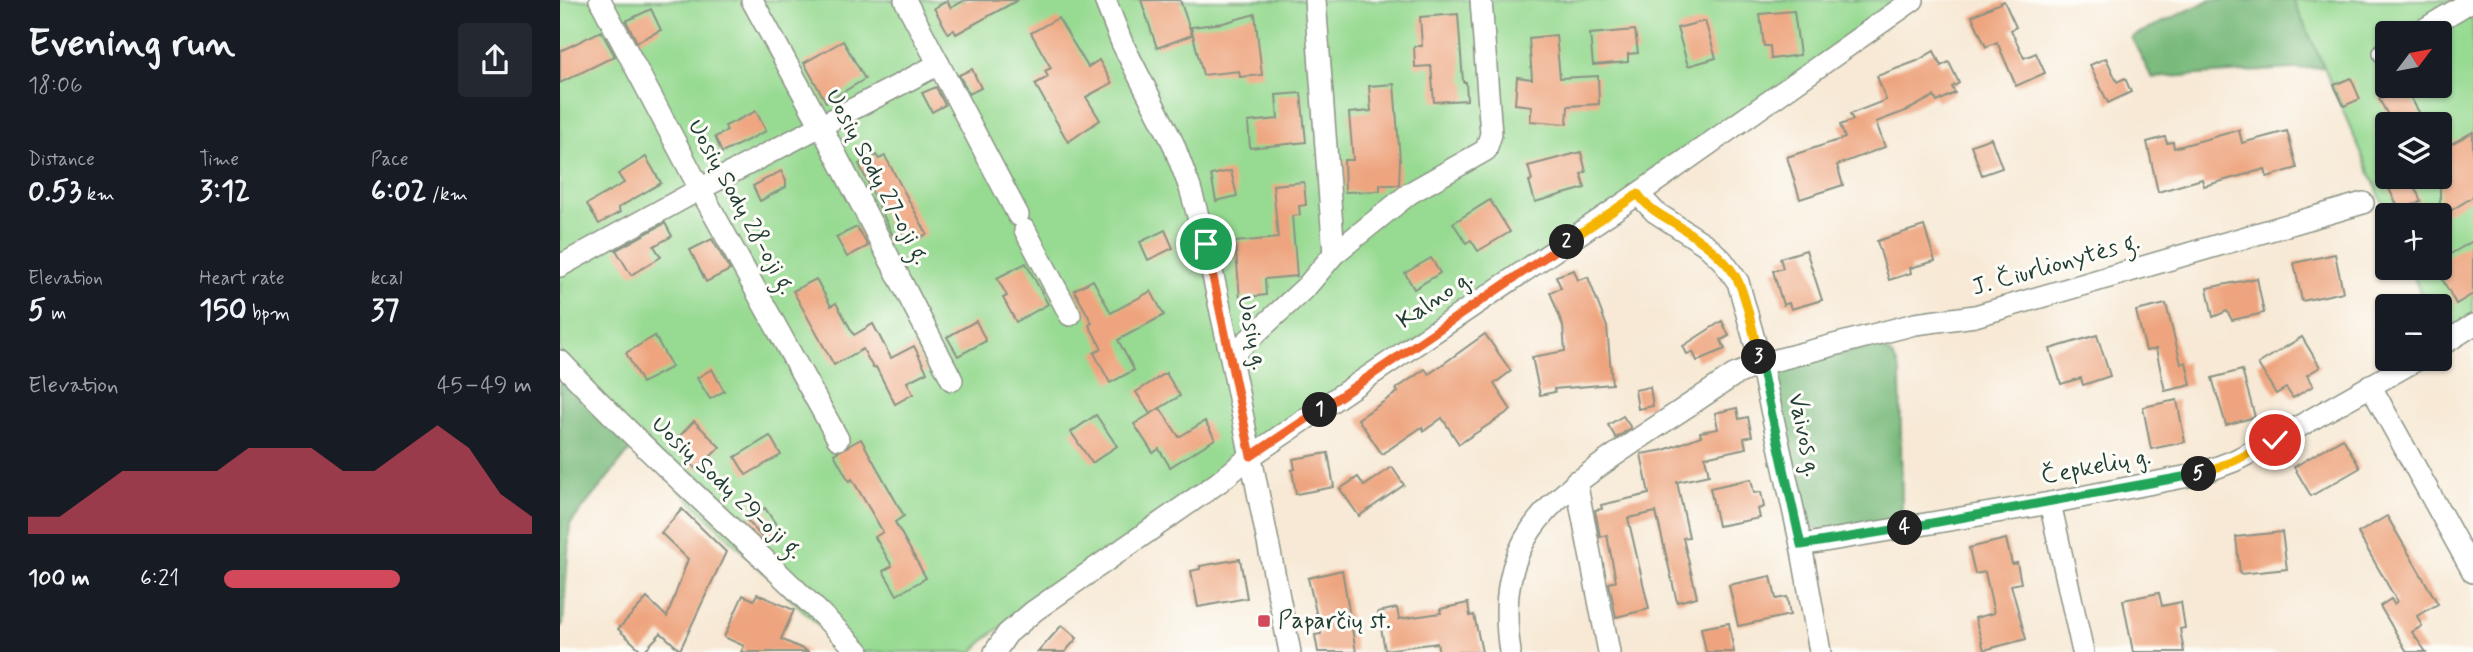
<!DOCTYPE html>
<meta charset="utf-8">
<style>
:root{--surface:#171b24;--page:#242831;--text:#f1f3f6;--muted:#9ea1a6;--accent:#d1495b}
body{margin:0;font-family:Mynerve,sans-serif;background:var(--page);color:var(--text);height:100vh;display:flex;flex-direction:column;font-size:26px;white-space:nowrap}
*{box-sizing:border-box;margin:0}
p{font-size:23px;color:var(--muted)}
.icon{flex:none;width:38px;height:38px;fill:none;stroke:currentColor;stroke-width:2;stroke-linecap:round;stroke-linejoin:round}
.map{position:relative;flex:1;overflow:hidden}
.drawer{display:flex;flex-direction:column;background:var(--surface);width:560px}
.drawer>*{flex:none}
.needle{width:46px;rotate:58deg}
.controls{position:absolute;left:1815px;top:21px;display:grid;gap:14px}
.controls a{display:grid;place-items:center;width:77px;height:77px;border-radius:7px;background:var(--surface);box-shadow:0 2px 5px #0004;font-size:35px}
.pin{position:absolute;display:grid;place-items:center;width:60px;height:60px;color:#fff;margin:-30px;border:4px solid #fff;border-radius:50%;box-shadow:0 2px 7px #0007}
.km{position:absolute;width:35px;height:35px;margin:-18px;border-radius:50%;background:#222;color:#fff;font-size:19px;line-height:35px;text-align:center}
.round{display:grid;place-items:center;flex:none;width:74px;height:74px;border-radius:7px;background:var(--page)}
.head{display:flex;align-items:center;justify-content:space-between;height:119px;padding:0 28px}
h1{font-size:38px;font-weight:800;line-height:52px}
.metrics{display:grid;grid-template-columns:repeat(3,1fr);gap:10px;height:119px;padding:7px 28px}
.metrics div{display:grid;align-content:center}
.metrics b{font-size:30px;font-weight:800}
.metrics small{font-size:19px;font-weight:400}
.metrics p{font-size:19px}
.chart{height:196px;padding:14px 28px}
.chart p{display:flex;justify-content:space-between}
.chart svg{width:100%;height:126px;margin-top:7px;fill:var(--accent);opacity:.7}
ul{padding:0 28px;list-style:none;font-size:23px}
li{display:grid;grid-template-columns:112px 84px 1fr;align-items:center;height:52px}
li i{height:18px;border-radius:9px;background:var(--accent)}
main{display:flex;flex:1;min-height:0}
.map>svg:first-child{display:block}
</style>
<main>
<section class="drawer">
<div class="head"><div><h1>Evening run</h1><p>18:06</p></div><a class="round"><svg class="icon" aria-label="share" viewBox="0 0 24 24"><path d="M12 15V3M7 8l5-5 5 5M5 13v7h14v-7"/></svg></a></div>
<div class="metrics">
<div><p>Distance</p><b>0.53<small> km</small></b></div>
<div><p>Time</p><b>3:12</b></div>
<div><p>Pace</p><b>6:02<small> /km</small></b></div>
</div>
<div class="metrics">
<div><p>Elevation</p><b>5<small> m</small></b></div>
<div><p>Heart rate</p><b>150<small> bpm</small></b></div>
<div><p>kcal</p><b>37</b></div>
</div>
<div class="chart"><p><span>Elevation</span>45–49 m</p>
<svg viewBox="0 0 160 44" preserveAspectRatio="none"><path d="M0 44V38L10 38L20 30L30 22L40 22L50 22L60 22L70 14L80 14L90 14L100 22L110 22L120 14L130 6L140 14L150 30L160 38V44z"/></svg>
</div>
<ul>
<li><b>100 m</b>6:21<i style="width:57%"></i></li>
</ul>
</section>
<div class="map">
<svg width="1913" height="652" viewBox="0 0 1913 652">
<rect width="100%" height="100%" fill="#fdfcf7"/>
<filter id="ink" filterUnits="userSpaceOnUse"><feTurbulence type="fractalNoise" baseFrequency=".0143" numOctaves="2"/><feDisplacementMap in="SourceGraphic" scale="14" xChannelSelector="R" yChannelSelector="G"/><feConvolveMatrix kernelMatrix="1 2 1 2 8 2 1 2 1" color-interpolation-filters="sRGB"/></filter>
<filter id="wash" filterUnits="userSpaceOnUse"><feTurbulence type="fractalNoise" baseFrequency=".00686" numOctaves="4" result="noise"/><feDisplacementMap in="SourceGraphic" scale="28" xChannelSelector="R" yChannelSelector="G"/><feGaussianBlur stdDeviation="1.57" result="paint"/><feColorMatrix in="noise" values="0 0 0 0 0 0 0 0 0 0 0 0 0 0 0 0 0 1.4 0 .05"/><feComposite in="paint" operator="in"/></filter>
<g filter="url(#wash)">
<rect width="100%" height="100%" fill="#f7e9d5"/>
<g fill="#97da92" stroke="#5b8c63" stroke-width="2" fill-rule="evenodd">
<path d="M0,0H1352L430,635L413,652H286L0,374Z"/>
<path d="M1733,0H1913V315L1880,334V306H1866L1850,268H1880V215H1828L1764,67ZM1827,33H1880V86H1827ZM1827,124H1880V177H1827Z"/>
</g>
<g fill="#79ba7c" stroke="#4c7c58" stroke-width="2">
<path d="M1650,0H1733L1764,67L1592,78L1571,37Z"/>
<path d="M1314,346C1330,351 1334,355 1340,371L1342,509L1326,523L1258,531C1235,511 1224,419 1218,386L1222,373L1233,366Z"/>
<path d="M0,374L74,445L10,524L3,624L0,627Z"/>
</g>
<g id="blocks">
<g fill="#eea57f">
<path d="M405,0H458L396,34L394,30L388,33L374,8L387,1L391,8Z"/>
<path d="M581,0H620L632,35L597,48Z"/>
<path d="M1444,1L1456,27L1451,30L1464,58L1476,53L1485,73L1456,86L1437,42L1426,47L1412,16Z"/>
<path d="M91,9L101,30L77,42L66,21Z"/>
<path d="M1234,11L1240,55L1211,59L1210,46H1204L1200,14Z"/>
<path d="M695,14L702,75L680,77L679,71L643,75L631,27L663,23Z"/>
<path d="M898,14L903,82H906L907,100L874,102L871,66L855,67L854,46H862L860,17Z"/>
<path d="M498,18L528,67L539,60L552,83L526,97L540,120L508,142L475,84L488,77L485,71L491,68L471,33Z"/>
<path d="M1145,21L1156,58L1128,66L1117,28Z"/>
<path d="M1075,30L1078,53L1068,54V62L1033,65L1030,34Z"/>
<path d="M41,31L55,56L0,83V51Z"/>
<path d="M996,35L1000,78L1038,76L1039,104L1008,106L1007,124L970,121L972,106L955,104L957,77L972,79L969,38Z"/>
<path d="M283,41L305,79L266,102L244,63Z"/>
<path d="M1374,51L1381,66L1389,62L1399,83L1392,87L1395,93L1377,102L1374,96L1348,110L1316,122L1325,147L1277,165L1283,185L1240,199L1227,157L1285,138L1280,125L1293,120L1290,114L1326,100L1317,76L1357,61Z"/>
<path d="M1546,58L1557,82L1565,78L1571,92L1548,103L1530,65Z"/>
<path d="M412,69L421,88L409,94L399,75Z"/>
<path d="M1791,78L1800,99L1784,106L1774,85Z"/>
<path d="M834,84L840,160L839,185H820V191L785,192L784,160H793L789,113L811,111L809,86Z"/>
<path d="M1842,86H1844L1863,119L1854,124H1833L1819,99Z"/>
<path d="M376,87L385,105L372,112L362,93Z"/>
<path d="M741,93L746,142L690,148L688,122L718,119L716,95Z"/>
<path d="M196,111L206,131L162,153L155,137L167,131L165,126Z"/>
<path d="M1679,130L1682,143L1727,131L1737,168L1707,177L1705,169L1644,186L1642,179L1598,192L1587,142L1605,137L1607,143L1613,142L1614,148Z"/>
<path d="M1913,132V197L1880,217V150Z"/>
<path d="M1431,138L1442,168L1422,175L1411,145Z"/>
<path d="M1021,152L1026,172L1021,174L1025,188L975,202L969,181L972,180L968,166Z"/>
<path d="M316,155L319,159L325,156L367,234L352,242L346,230L335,236L332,234L299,164Z"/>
<path d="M86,157L101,183L58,208L60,212L39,224L27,204L64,183L58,174Z"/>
<path d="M221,171L226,181V187L200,201L193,186Z"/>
<path d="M671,171L677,196L656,201L651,175Z"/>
<path d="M1823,177H1850L1861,201L1840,211Z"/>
<path d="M744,182L746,205L739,206L740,215L732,216L737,276L705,279L706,295L680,298L675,242L718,238L713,185Z"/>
<path d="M930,200L950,232L918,251L911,240L906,243L893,223Z"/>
<path d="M105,223L112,236L94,246L101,257L71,275L56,250Z"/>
<path d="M1364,226L1375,261L1350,268L1351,273L1329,280L1317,241Z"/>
<path d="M297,227L308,246L287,257L276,237Z"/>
<path d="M605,230L613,248L588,260L580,242Z"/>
<path d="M152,239L170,270L146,282L130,250Z"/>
<path d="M1913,241V294L1896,304L1880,275V260Z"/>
<path d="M1246,250L1262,300L1231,309L1229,303L1223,305L1213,271L1223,268L1220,258Z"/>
<path d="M1775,254L1783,292L1742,301L1734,263Z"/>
<path d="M871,258L880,273L854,289L845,273Z"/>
<path d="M466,263L488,304L456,322L443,298L447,296L437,278Z"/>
<path d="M1014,270L1018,280L1028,277L1047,327L1052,384L994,389L995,392L980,395L972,357L1005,351L1003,326L990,292L1001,288L996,276Z"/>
<path d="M1697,278L1704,313L1672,320L1667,311L1653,317L1647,288Z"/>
<path d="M256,279L271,306L276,303L294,335L313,324L331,358L354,346L367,372L347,382L353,394L335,404L316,367L313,368L303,349L274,365L233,291Z"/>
<path d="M533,280L551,313L591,291L604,315L558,340L574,370L550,383L534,353L542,349L529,325L532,323L514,290Z"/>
<path d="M1606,304L1621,364L1626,362L1631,385L1605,391L1596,349L1586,351L1576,311Z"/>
<path d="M416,321L426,341L398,356L387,337Z"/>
<path d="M1162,321L1169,336L1161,340L1165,349L1137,361L1133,352L1127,354L1123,346Z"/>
<path d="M925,334L951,371L934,384L951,410L899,444L882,418L864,431L862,427L822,454L798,419L838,392L836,389L865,369L869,374Z"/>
<path d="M1537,335L1550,376L1523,385L1521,378L1501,384L1490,349Z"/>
<path d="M95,336L112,367L82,383L66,353Z"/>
<path d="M1742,337L1760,367L1747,375L1753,386L1733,398L1726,388L1716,394L1698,364Z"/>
<path d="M152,369L164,391L150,399L137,378Z"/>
<path d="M1682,370L1695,417L1666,425L1652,378Z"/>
<path d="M606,373L620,396L590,414L576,392Z"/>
<path d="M1090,387L1093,406L1078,409L1075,390Z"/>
<path d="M1617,400L1625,442L1591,449L1583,407Z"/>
<path d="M600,408L619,437L645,421L655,439L610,467L599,449L593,453L574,424Z"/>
<path d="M1177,408L1179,419L1188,417L1192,436L1184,438L1186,448L1145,457L1149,475L1117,482L1129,537L1123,538L1137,597L1117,602L1096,512L1068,518L1089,609L1056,617L1049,583L1056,581L1047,535L1040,537L1035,510L1042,509L1041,505L1089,494L1081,454L1104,450L1141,436L1140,432L1158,429L1155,413Z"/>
<path d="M536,415L557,446L532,463L511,432Z"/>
<path d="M1063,416L1071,428L1056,438L1048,425Z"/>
<path d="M134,421L160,447L137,470L112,444Z"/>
<path d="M210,436L221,455L186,475L175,457Z"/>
<path d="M1783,438L1800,468L1751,496L1734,467Z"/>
<path d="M301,439L344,516L335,522L366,578L337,595L323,571L332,566L315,537L323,532L292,479L289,481L274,454Z"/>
<path d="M768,453L774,487L736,494L732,470L735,469L733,459Z"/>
<path d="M832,467L844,485L799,516L780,489L798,477L804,486Z"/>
<path d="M1191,479L1194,493L1201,492L1204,507L1198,509L1200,518L1158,526L1150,488Z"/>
<path d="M205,508L221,532L206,542L187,520Z"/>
<path d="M122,509L166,552L120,650L101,633L83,652L58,629L87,598L107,617L128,559L101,533Z"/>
<path d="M1827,516L1878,604L1857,616L1862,626L1852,632L1866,652H1847L1820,606L1831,599L1834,604L1837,601L1798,533Z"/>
<path d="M1722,532L1727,569L1680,574L1676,537Z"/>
<path d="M1446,539L1452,564L1457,563L1461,583L1451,585L1466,639L1424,650L1415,618L1434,613L1425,572L1415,574L1409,548Z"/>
<path d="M680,559L687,598L638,607L631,571L640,569V566Z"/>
<path d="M782,570L796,652H758L755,635L761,634L748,578Z"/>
<path d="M1211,576L1216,599L1227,597L1230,615L1178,626L1169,585Z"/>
<path d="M1599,593L1602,606L1621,602L1625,628L1620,629L1624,652H1573L1563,600Z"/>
<path d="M197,594L234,610L221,639L249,652H181L184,646L164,637L183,595L194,600Z"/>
<path d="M908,603L910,616L914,615L922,652H879L877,643L825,650L818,612L837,608L839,619L881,613L880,609Z"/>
<path d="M1169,623L1174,652H1146L1141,628Z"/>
<path d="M502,625L517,638L505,652H478Z"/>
</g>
</g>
</g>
<g filter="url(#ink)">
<use href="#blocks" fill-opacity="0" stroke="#8b9384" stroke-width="2"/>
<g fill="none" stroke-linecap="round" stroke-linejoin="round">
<g stroke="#8b9384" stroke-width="24">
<g id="minor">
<path d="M40,0L140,189L278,439"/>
<path d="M192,0L261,126L392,380"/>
<path d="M345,0L458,215"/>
<path d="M545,0L562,43L613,143L630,188L646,244L670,353L730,652"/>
<path d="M755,0L774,254"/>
<path d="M1858,33L1913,0"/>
<path d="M1824,53L1827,51"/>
<path d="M1078,194L1095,212L1146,245L1162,260L1178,282L1201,364L1241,545L1260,652"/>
<path d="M465,230L510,315"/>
<path d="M0,266L140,189L379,64"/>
<path d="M1880,346L1913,325"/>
<path d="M670,353L677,351L684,344L747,286L774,254L850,193L926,150L931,134L921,0"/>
<path d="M0,361C95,463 202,552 299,652"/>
<path d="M1810,385L1913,572"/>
<path d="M1016,481L1049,652"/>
<path d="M1490,503L1523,652"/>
<path d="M1241,545L1490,503L1639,474L1674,461L1715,440L1858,359"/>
<path d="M435,652L447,634L474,611L659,482L691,456L1078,194L1353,0"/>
<path d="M950,652C934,542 984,503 1068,446C1103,422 1139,399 1174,375L1201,364L1355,324L1415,316L1803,203"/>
</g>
</g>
<use href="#minor" stroke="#fff" stroke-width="21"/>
</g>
</g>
<g fill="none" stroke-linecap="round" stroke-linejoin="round" filter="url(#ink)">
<g stroke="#fff" stroke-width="14">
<path id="split-1" d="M646,244L691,456L760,410"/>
</g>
<g stroke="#fff" stroke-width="14">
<path id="split-2" d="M760,410L1007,242"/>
</g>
<g stroke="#fff" stroke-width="14">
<path id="split-3" d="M1007,242L1078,194C1090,212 1108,218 1125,230C1145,244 1169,260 1179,283C1189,306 1193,333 1199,357"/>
</g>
<g stroke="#fff" stroke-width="14">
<path id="split-4" d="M1199,357L1241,545L1345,528"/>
</g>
<g stroke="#fff" stroke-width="14">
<path id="split-5" d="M1345,528L1639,474"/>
</g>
<g stroke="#fff" stroke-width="14">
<path id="split-6" d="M1639,474L1674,461L1715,440"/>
</g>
<use href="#split-1" stroke="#f0652b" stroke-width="9"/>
<use href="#split-2" stroke="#f0652b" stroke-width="9"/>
<use href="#split-3" stroke="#f5b400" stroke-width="9"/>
<use href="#split-4" stroke="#22a559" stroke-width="9"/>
<use href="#split-5" stroke="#22a559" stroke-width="9"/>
<use href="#split-6" stroke="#f5b400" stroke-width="9"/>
</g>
<rect fill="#d1495b" stroke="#fdfcf7" stroke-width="2.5" x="697" y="614" width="14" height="14" rx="3.5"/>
<g text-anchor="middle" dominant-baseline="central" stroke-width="6" stroke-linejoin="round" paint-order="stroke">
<g font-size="24" fill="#1f3d34" stroke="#fdfcf7">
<text transform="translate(317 177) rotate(62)">Uosių Sodų 27-oji g.</text>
<text transform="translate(181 207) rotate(61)">Uosių Sodų 28-oji g.</text>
<text transform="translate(1496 265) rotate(-16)">J. Čiurlionytės g.</text>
<text transform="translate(875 300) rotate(-34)">Kalno g.</text>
<text transform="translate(692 333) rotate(78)">Uosių g.</text>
<text transform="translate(1244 435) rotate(78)">Vaivos g.</text>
<text transform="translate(1536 467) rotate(-11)">Čepkelių g.</text>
<text transform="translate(167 488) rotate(43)">Uosių Sodų 29-oji g.</text>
</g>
<g font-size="24" fill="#1f3d34" stroke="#fdfcf7" text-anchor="start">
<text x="718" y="621">Paparčių st.</text>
</g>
</g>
</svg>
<div class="controls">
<a><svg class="needle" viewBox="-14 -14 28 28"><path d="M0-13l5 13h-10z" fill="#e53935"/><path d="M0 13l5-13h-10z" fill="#9ea1a6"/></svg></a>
<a><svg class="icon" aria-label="layers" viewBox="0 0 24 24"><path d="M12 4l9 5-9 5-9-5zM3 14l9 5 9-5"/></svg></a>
<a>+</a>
<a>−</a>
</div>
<div class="pin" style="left:646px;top:244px;background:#1e9e55"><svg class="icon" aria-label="arrive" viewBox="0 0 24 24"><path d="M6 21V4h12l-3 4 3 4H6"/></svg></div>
<div class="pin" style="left:1715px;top:440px;background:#d93025"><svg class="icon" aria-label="check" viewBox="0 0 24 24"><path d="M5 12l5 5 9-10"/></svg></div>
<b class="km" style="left:760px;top:410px">1</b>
<b class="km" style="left:1007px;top:242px">2</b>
<b class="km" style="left:1199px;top:357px">3</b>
<b class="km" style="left:1345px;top:528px">4</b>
<b class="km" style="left:1639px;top:474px">5</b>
</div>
</main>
